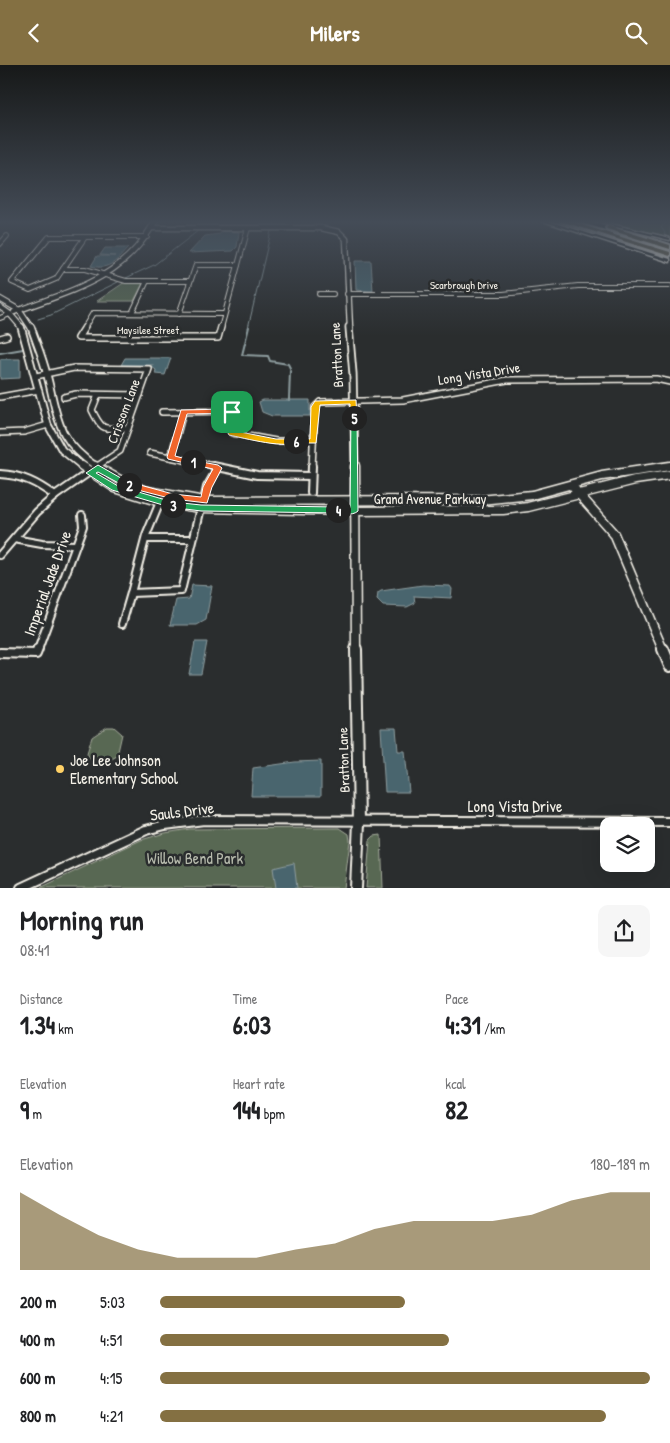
<!DOCTYPE html>
<meta charset="utf-8">
<style>
:root{--surface:#fff;--page:#f6f6f6;--text:#202124;--muted:#757577;--accent:#847042}
body{margin:0;font-family:"Patrick Hand",sans-serif;background:var(--page);color:var(--text);height:100vh;display:flex;flex-direction:column;font-size:19px;white-space:nowrap}
*{box-sizing:border-box;margin:0}
p{font-size:16px;color:var(--muted)}
.icon{flex:none;width:28px;height:28px;fill:none;stroke:currentColor;stroke-width:2;stroke-linecap:round;stroke-linejoin:round}
.map{position:relative;height:823px;overflow:hidden}
.side{display:flex;flex-direction:column;background:var(--surface);flex:1}
.side>*{flex:none}
.controls{position:absolute;left:600px;top:752px;display:grid;gap:10px}
.controls a{display:grid;place-items:center;width:55px;height:55px;border-radius:10px;background:var(--surface);box-shadow:0 5px 20px #0002;font-size:25px}
.pin{position:absolute;display:grid;place-items:center;width:42px;height:42px;color:#fff;margin:-21px;border-radius:10px;box-shadow:0 2px 8px #0006}
.km{position:absolute;width:25px;height:25px;margin:-12px;border-radius:50%;background:#222;color:#fff;font-size:14px;line-height:25px;text-align:center}
.round{display:grid;place-items:center;flex:none;width:52px;height:52px;border-radius:10px;background:var(--page)}
.overview{display:flex;align-items:center;justify-content:space-between;height:85px;padding:0 20px}
h1{font-size:28px;font-weight:700;line-height:38px}
.figures{display:grid;grid-template-columns:repeat(3,1fr);gap:8px;height:85px;padding:5px 20px}
.figures div{display:grid;align-content:center}
.figures b{font-size:25px;font-weight:700}
.figures small{font-size:14px;font-weight:400}
.figures p{font-size:14px}
.chart{height:140px;padding:10px 20px}
.chart p{display:flex;justify-content:space-between}
.chart svg{width:100%;height:90px;margin-top:5px;fill:var(--accent);opacity:.7}
ul{padding:0 20px;list-style:none;font-size:16px}
li{display:grid;grid-template-columns:80px 60px 1fr;align-items:center;height:38px}
li i{height:12px;border-radius:6px;background:var(--accent)}
header{display:flex;justify-content:space-between;align-items:center;height:65px;padding:0 20px;background:var(--accent);color:#fff;font-size:22px;font-weight:700}
.map>svg:first-child{display:block}
</style>
<header><svg class="icon" aria-label="back" viewBox="0 0 24 24"><path d="M15 5l-7 7 7 7"/></svg>Milers<svg class="icon" aria-label="search" viewBox="0 0 24 24"><circle cx="10" cy="10" r="6"/><path d="M15 15l6 6"/></svg></header>
<div class="map">
<svg width="670" height="823" viewBox="0 0 670 823">
<rect width="100%" height="100%" fill="#2a2d2e"/>
<filter id="ink" filterUnits="userSpaceOnUse"><feTurbulence type="fractalNoise" baseFrequency=".02" numOctaves="2"/><feDisplacementMap in="SourceGraphic" scale="10" xChannelSelector="R" yChannelSelector="G"/><feConvolveMatrix kernelMatrix="1 2 1 2 8 2 1 2 1" color-interpolation-filters="sRGB"/></filter>
<g filter="url(#ink)">
<g fill="#596852" stroke="#a6ac9d">
<path d="M601,156H670V172Z"/>
<path d="M125,217L143,218L134,236H97Z"/>
<path d="M107,662H114L122,669L117,691L108,696L91,695L87,688L92,672Z"/>
<path d="M340,763L349,769L350,776L344,823H40L141,775L165,768L190,764Z"/>
<path d="M381,770L383,823H366L370,775L374,771Z"/>
</g>
<g fill="#4a656e" stroke="#8e9d9f">
<path d="M222,166L239,167L237,182L233,186L189,188L205,171L220,169Z"/>
<path d="M105,183H128C118,194 110,206 91,201L97,191H115L100,190Z"/>
<path d="M355,196H371L373,226L356,225Z"/>
<path d="M125,293H171L165,310L155,309L156,305L152,302L153,300H121Z"/>
<path d="M0,294H20V313L0,314Z"/>
<path d="M263,335H310V351H272L262,347L259,337Z"/>
<path d="M192,520L212,521L206,555L197,560H170L176,535L189,534Z"/>
<path d="M423,520L450,521L452,524L451,533L414,531L415,538L407,542L383,541L377,535L378,528L381,526Z"/>
<path d="M195,577H207L201,609H189Z"/>
<path d="M381,663H396L398,686H405L409,727H385Z"/>
<path d="M321,696V731H251L253,703L295,697Z"/>
<path d="M294,798L297,823H276L273,803Z"/>
</g>
<g fill="none" stroke-linecap="round" stroke-linejoin="round">
<g stroke="#8e9d9f" stroke-width="1">
<path d="M209,162L215,159H276V156"/>
<path d="M664,171L665,168L661,162L669,156"/>
<path d="M660,176L662,174"/>
<path d="M126,213L154,200L199,165"/>
<path d="M38,254L51,250L118,217"/>
<path d="M248,263L271,166L274,165"/>
</g>
<g stroke="#8e9d9f" stroke-width="2">
<path d="M249,262L242,290L268,291L270,296L288,299L290,303"/>
<path d="M0,288L23,284"/>
<path d="M289,335L290,306"/>
</g>
<g stroke="#f4f1e8" stroke-width="6">
<g id="minor-far3">
<path d="M49,172H85L56,214L30,225L12,217Z"/>
<path d="M85,172H147"/>
<path d="M0,179L7,171"/>
<path d="M63,204H85L126,216H190"/>
<path d="M319,229H333"/>
<path d="M347,229H503L578,221H670"/>
<path d="M132,248L147,216"/>
<path d="M179,249L196,200H238"/>
<path d="M0,253L10,249"/>
<path d="M84,263L93,248L224,249"/>
<path d="M221,263L248,163"/>
</g>
</g>
<g stroke="#f4f1e8" stroke-width="8">
<g id="minor-far2">
<path d="M85,262L78,273H218L221,262"/>
<path d="M0,273L7,271"/>
<path d="M36,311L74,303L149,304L120,386L96,402"/>
<path d="M98,330L92,345C103,368 104,363 128,363"/>
<path d="M0,332L39,325"/>
<path d="M64,332L76,329L140,330"/>
<path d="M162,347L244,346"/>
<path d="M232,347L229,364L232,368L276,376H313"/>
<path d="M0,368L24,367L48,360"/>
<path d="M150,388L219,402"/>
<path d="M171,392L183,347"/>
<path d="M312,402L315,342L320,337L403,335L507,315L656,314L670,317"/>
</g>
</g>
<g stroke="#f4f1e8" stroke-width="10">
<g id="minor-far1">
<path d="M213,401L257,410L311,411"/>
<path d="M0,409C22,410 37,418 55,431"/>
<path d="M311,428L312,401"/>
<path d="M204,436L207,422L218,403"/>
<path d="M160,437L146,471L131,528L181,526L201,443"/>
<path d="M14,474L42,479L76,480"/>
<path d="M146,474H193"/>
<path d="M0,490L37,447L55,431L98,401"/>
<path d="M122,559L131,528"/>
<path d="M38,585L83,461L82,450"/>
</g>
</g>
<g stroke="#f4f1e8" stroke-width="12">
<g id="minor">
<path d="M0,588L36,589L38,584"/>
<path d="M21,823L146,765L165,760L204,755L670,757"/>
</g>
</g>
<g stroke="#f4f1e8" stroke-width="7">
<g id="tertiary-far3">
<path d="M156,156L151,163H321L339,167L346,174L350,263"/>
<path d="M0,234L19,245L31,263"/>
<path d="M0,242L10,249L22,263"/>
<path d="M14,247C68,226 119,216 151,163"/>
</g>
</g>
<g stroke="#f4f1e8" stroke-width="9">
<g id="tertiary-far2">
<path d="M21,262L48,360L62,385L83,402"/>
<path d="M31,262C36,277 43,293 47,310C58,352 56,375 97,402"/>
<path d="M349,262L353,309L355,402"/>
<path d="M661,402L670,401"/>
</g>
</g>
<g stroke="#f4f1e8" stroke-width="11">
<g id="tertiary-far1">
<path d="M82,401L115,423L160,437L201,443L354,446L503,445L528,442L635,415L670,410"/>
<path d="M95,401L129,420L148,426L204,436L480,435L532,430L602,411L670,401"/>
<path d="M355,401L356,585"/>
<path d="M571,420L614,469L663,585"/>
</g>
</g>
<g stroke="#f4f1e8" stroke-width="14">
<g id="tertiary">
<path d="M356,584L359,757L356,823"/>
<path d="M663,584L670,601"/>
</g>
</g>
<g stroke="#f4f1e8" stroke-width="3">
<g id="secondary">
<path d="M543,156H548L670,194V197Z"/>
<path d="M592,156H598L670,173V175Z"/>
</g>
</g>
<g stroke="#f4f1e8" stroke-width="4">
<g id="motorway">
<path d="M561,156H569L670,187V191Z"/>
<path d="M609,161L670,180V184L607,164L606,163Z"/>
</g>
</g>
<use href="#minor-far3" stroke="#2a2d2e" stroke-width="4"/>
<use href="#minor-far2" stroke="#2a2d2e" stroke-width="5"/>
<use href="#minor-far1" stroke="#2a2d2e" stroke-width="6"/>
<use href="#minor" stroke="#2a2d2e" stroke-width="8"/>
<use href="#tertiary-far3" stroke="#2a2d2e" stroke-width="4.5"/>
<use href="#tertiary-far2" stroke="#2a2d2e" stroke-width="5.5"/>
<use href="#tertiary-far1" stroke="#2a2d2e" stroke-width="8"/>
<use href="#tertiary" stroke="#2a2d2e" stroke-width="10"/>
<use href="#secondary" fill="#2a2d2e" fill-rule="evenodd"/>
<use href="#motorway" fill="#726b52" fill-rule="evenodd"/>
</g>
</g>
<linearGradient id="sky" x2="0" y2="1"><stop stop-color="#171919"/><stop offset="0.58" stop-color="#444c57"/><stop offset="1" stop-color="#444c57" stop-opacity="0"/></linearGradient>
<rect width="670" height="271" fill="url(#sky)"/>
<path fill="#f0652b" stroke="#fff" d="M232,344L236,347L235,348L187,349L175,391L197,397L193,400L168,394L167,392L181,345Z"/>
<path fill="#f0652b" stroke="#fff" d="M191,395L218,400L222,403L212,422L207,438L173,434L126,422L125,420L129,417L173,429L201,432L203,422L213,404L191,399Z"/>
<path fill="#22a559" stroke="#fff" d="M98,400L133,420L132,422H126L98,407L96,408L118,421L176,438L178,440L173,443L112,425L86,408Z"/>
<path fill="#22a559" stroke="#fff" d="M173,437L201,440L338,442L342,445L338,448L201,446L170,442V438Z"/>
<path fill="#22a559" stroke="#fff" d="M351,351L357,353L358,446C353,451 339,450 334,445L335,443H350Z"/>
<path fill="#f5b400" stroke="#fff" d="M356,335L357,353L354,355L350,353V339L320,340L316,378H293V374H310L311,342L315,336Z"/>
<path fill="#f5b400" stroke="#fff" d="M232,344L236,347L233,364L235,366L276,374H296L300,376C288,385 244,373 229,370L226,364L229,347Z"/>
<circle fill="#ffd166" stroke="#2a2d2e" stroke-width="2" cx="60" cy="704" r="5"/>
<g text-anchor="middle" dominant-baseline="central" stroke-width="5" stroke-linejoin="round" paint-order="stroke">
<g font-size="11" fill="#f4f1e8" stroke="#2a2d2e">
<text x="464" y="220">Scarbrough Drive</text>
<text x="148" y="265">Maysilee Street</text>
</g>
<g font-size="14" fill="#f4f1e8" stroke="#2a2d2e">
<text transform="translate(336 290) rotate(-93)">Bratton Lane</text>
<text transform="translate(479 308) rotate(-9)">Long Vista Drive</text>
<text transform="translate(123 346) rotate(-69)">Crissom Lane</text>
<text x="430" y="433">Grand Avenue Parkway</text>
<text transform="translate(343 695) rotate(-92)">Bratton Lane</text>
</g>
<g font-size="16" fill="#f4f1e8" stroke="#2a2d2e">
<text transform="translate(47 518) rotate(-70)">Imperial Jade Drive</text>
<text x="515" y="741">Long Vista Drive</text>
<text transform="translate(182 746) rotate(-7)">Sauls Drive</text>
</g>
<g font-size="16" fill="#f4f1e8" stroke="#2a2d2e" text-anchor="start">
<text x="70" y="695">Joe Lee Johnson<tspan x="70" dy="18">Elementary School</tspan></text>
</g>
<g font-size="16" fill="#b6baac" stroke="#2a2d2e">
<text x="195" y="793">Willow Bend Park</text>
</g>
</g>
</svg>
<div class="controls">
<a><svg class="icon" aria-label="layers" viewBox="0 0 24 24"><path d="M12 4l9 5-9 5-9-5zM3 14l9 5 9-5"/></svg></a>
</div>
<div class="pin" style="left:232px;top:347px;background:#1e9e55"><svg class="icon" aria-label="arrive" viewBox="0 0 24 24"><path d="M6 21V4h12l-3 4 3 4H6"/></svg></div>
<b class="km" style="left:193px;top:397px">1</b>
<b class="km" style="left:129px;top:420px">2</b>
<b class="km" style="left:173px;top:440px">3</b>
<b class="km" style="left:338px;top:445px">4</b>
<b class="km" style="left:354px;top:353px">5</b>
<b class="km" style="left:296px;top:376px">6</b>
</div>
<section class="side">
<div class="overview"><div><h1>Morning run</h1><p>08:41</p></div><a class="round"><svg class="icon" aria-label="share" viewBox="0 0 24 24"><path d="M12 15V3M7 8l5-5 5 5M5 13v7h14v-7"/></svg></a></div>
<div class="figures">
<div><p>Distance</p><b>1.34<small> km</small></b></div>
<div><p>Time</p><b>6:03</b></div>
<div><p>Pace</p><b>4:31<small> /km</small></b></div>
</div>
<div class="figures">
<div><p>Elevation</p><b>9<small> m</small></b></div>
<div><p>Heart rate</p><b>144<small> bpm</small></b></div>
<div><p>kcal</p><b>82</b></div>
</div>
<div class="chart"><p><span>Elevation</span>180–189 m</p>
<svg viewBox="0 0 160 44" preserveAspectRatio="none"><path d="M0 44V6L10 17L20 27L30 34L40 38L50 38L60 38L70 34L80 31L90 24L100 20L110 20L120 20L130 17L140 10L150 6L160 6V44z"/></svg>
</div>
<ul>
<li><b>200 m</b>5:03<i style="width:50%"></i></li>
<li><b>400 m</b>4:51<i style="width:59%"></i></li>
<li><b>600 m</b>4:15<i style="width:100%"></i></li>
<li><b>800 m</b>4:21<i style="width:91%"></i></li>
</ul>
</section>
